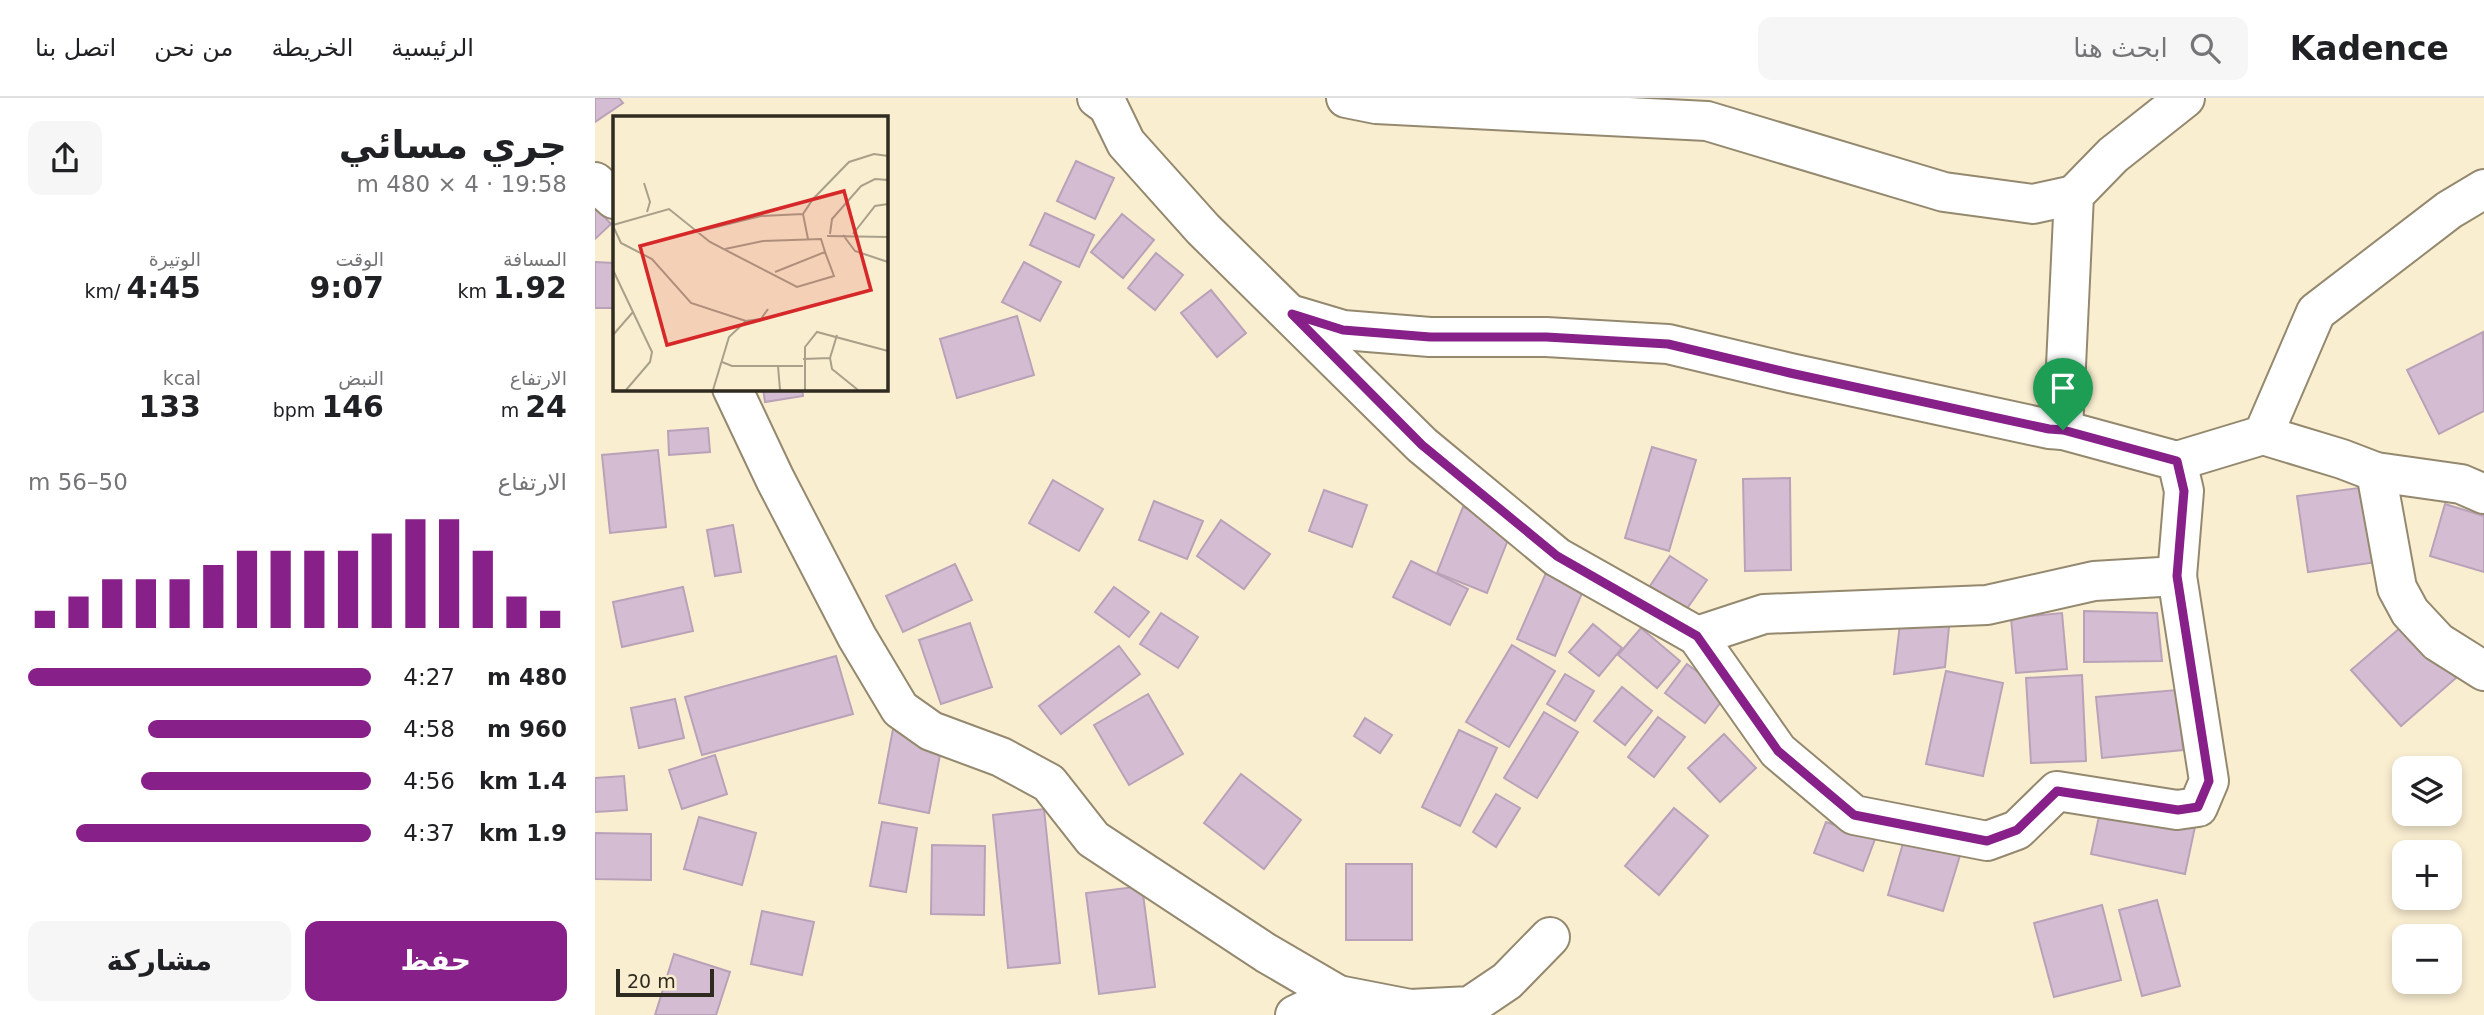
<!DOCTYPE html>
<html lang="ar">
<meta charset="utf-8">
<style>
:root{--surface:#fff;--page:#f6f6f6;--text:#202124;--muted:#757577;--line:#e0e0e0;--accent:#872189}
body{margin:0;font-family:"DejaVu Sans",Vazirmatn,sans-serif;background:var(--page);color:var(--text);direction:rtl;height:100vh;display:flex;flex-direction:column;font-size:26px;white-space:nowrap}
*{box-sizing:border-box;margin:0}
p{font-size:23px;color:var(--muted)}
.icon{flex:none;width:38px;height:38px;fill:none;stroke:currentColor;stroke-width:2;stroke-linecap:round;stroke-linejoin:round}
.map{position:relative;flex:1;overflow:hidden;direction:ltr}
.panel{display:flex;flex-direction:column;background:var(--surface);width:595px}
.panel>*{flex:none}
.buttons{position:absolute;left:1797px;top:658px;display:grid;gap:14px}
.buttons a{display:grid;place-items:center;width:70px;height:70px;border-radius:14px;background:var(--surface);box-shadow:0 4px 10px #0003;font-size:35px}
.scale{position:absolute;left:21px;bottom:18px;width:98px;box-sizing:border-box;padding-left:7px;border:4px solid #302b20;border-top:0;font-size:19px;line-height:24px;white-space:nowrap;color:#302b20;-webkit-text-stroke:5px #faeed1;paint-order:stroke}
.pin{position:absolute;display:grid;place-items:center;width:60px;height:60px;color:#fff;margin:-72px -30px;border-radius:50% 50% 50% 0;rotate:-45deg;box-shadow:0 0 7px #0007}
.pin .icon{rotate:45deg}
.round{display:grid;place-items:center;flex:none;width:74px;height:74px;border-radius:14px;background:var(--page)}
.summary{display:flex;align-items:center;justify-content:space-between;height:119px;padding:0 28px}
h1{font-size:38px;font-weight:700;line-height:52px}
.figures{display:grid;grid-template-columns:repeat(3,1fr);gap:10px;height:119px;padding:7px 28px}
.figures div{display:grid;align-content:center}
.figures b{font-size:30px;font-weight:700}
.figures small{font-size:19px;font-weight:400}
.figures p{font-size:19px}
.chart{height:196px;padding:14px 28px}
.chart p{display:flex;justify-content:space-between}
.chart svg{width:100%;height:126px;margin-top:7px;stroke:var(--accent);stroke-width:6}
.action{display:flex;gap:14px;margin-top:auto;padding:14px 28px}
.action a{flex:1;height:80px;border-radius:14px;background:var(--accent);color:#fff;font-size:28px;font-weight:700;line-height:80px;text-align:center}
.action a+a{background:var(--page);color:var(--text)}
ul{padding:0 28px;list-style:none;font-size:23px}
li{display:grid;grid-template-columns:112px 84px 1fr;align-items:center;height:52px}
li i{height:18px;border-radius:9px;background:var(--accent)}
header{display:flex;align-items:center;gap:42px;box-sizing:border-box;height:98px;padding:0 35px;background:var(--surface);border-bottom:2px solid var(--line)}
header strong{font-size:33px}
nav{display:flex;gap:38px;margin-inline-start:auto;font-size:24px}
.search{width:490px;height:63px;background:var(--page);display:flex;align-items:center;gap:18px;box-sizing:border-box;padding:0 24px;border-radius:14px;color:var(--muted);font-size:26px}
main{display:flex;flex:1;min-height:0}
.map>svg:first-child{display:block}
</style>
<header>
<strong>Kadence</strong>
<div class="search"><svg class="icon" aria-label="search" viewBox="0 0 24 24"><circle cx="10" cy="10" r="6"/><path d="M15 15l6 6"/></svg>ابحث هنا</div>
<nav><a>الرئيسية</a><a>الخريطة</a><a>من نحن</a><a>اتصل بنا</a></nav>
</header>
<main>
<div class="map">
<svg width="1889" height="917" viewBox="0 0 1889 917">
<rect width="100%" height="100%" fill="#faeed1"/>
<g fill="#d4bdd3" stroke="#b9a2b8" stroke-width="2">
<path d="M0,0H24L28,5L0,24Z"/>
<path d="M481,63L519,80L500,121L462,103Z"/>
<path d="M0,109L16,126L0,141Z"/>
<path d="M450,115L499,137L484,169L435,147Z"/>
<path d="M527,116L559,142L528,180L496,154Z"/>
<path d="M561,155L588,177L560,212L533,190Z"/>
<path d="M0,164L19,165V210H0Z"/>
<path d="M429,164L466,184L445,223L407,204Z"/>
<path d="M616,192L651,235L622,259L586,215Z"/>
<path d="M422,218L439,277L362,300L345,241Z"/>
<path d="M1888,234L1889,313L1844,336L1812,272Z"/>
<path d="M168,290H207L208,298L170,304Z"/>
<path d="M113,330L115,354L74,357L73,333Z"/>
<path d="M1057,349L1101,362L1074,453L1030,440Z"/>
<path d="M63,352L71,429L15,435L7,357Z"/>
<path d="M1195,380L1196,472L1150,473L1148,381Z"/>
<path d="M458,382L508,411L484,453L434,425Z"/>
<path d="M1771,389L1782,464L1713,474L1702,398Z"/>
<path d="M729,392L772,407L757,449L714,433Z"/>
<path d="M559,403L608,423L592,461L544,442Z"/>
<path d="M1850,406L1889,418V474L1835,458Z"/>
<path d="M868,409L918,429L892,495L842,475Z"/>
<path d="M626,422L675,456L649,491L602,458Z"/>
<path d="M138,427L146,474L120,478L112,432Z"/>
<path d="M1075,458L1112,482L1091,512L1055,488Z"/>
<path d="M816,463L873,491L855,527L798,499Z"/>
<path d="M360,466L377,502L308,534L291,498Z"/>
<path d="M954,468L991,486L960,558L922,541Z"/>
<path d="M88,489L98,533L27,549L18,504Z"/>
<path d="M519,489L554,514L534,539L500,514Z"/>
<path d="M1489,513L1562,515L1567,563L1489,564Z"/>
<path d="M566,515L603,539L583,570L545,546Z"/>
<path d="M1467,515L1472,571L1421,575L1416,520Z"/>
<path d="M1355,519L1350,569L1299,576L1305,526Z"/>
<path d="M1812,524L1861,580L1806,628L1756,572Z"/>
<path d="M375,525L397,589L346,606L324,542Z"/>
<path d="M998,526L1027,550L1004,578L974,554Z"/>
<path d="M1046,530L1085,563L1062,590L1023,557Z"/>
<path d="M917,547L960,573L914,649L871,624Z"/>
<path d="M524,548L545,576L466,636L444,608Z"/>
<path d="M241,558L258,616L107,657L90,599Z"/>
<path d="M1092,566L1132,596L1110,625L1070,595Z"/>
<path d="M1351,573L1408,585L1388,678L1331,666Z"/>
<path d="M970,576L999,593L980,623L952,606Z"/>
<path d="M1487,577L1491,663L1436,665L1431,580Z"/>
<path d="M1027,589L1057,613L1030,647L999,623Z"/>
<path d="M1582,592L1588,652L1507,660L1501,599Z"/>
<path d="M553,596L588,656L534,687L499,627Z"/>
<path d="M80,601L89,640L44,650L36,610Z"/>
<path d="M949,614L983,634L942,700L909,680Z"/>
<path d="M1063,619L1090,639L1059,679L1033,659Z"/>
<path d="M770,620L797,637L785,655L759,638Z"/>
<path d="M298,631L348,641L334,715L284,705Z"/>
<path d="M864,632L902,650L865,728L827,709Z"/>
<path d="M1129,636L1161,670L1125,704L1093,670Z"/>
<path d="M120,657L132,696L87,711L74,672Z"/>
<path d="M646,676L706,722L669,771L609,725Z"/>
<path d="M29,678L32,712L0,714V680Z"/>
<path d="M901,696L925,710L901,749L878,734Z"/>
<path d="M1507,704L1601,724L1590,776L1496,756Z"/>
<path d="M1079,710L1113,738L1064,797L1030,768Z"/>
<path d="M449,711L465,865L413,870L398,717Z"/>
<path d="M104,719L161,735L147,787L89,771Z"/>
<path d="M287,724L322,730L311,794L275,788Z"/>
<path d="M1231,724L1280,741L1268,773L1219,755Z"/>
<path d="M0,735L56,736V782L0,781Z"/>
<path d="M1311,735L1367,751L1348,813L1293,797Z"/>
<path d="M337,747L390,748L389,817L336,816Z"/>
<rect x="751" y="766" width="66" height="76"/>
<path d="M547,788L560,889L504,896L491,795Z"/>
<path d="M1562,802L1585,888L1547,898L1524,812Z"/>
<path d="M1507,807L1526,882L1459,899L1439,825Z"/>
<path d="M167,813L219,824L207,877L156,866Z"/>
<path d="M79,856L135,874L121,917H60Z"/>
</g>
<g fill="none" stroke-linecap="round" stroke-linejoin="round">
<g stroke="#94896f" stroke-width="42">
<g id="minor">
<path d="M502,0L513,8L531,45L608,131L827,347L962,459L1102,538L1183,653L1259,717L1392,743L1422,732L1462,693L1582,712L1603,709L1614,683L1582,478"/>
<path d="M751,0L781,6L1112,23L1349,94L1438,106L1479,97"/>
<path d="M0,84L19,101"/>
<path d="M701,218L748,232L835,239H951L1073,246L1195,275L1454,331L1468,332L1582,363L1589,393L1582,478L1499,483L1392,507L1169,516L1102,538"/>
<path d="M137,290L180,381L262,539L305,611L336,633L406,659L454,685L498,741L671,855L743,897"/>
<path d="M1468,332L1479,97L1518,57L1590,0"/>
<path d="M1668,337L1721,214L1854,112L1889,91"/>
<path d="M1582,363L1668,337L1747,361L1781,374L1866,386L1889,396"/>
<path d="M1781,374L1802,490L1815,514L1843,544L1889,573"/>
<path d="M700,917L743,897L815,911L875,908L912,883L955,839"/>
</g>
</g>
<use href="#minor" stroke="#fff" stroke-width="38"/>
</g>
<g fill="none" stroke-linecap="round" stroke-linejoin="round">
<g stroke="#fff" stroke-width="14">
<path id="route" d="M697,216L748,232L835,239H951L1073,246L1195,275L1454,331L1468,332L1582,363L1589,393L1582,478L1614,683L1603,709L1583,712L1462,693L1422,732L1392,743L1259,717L1183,653L1102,538L962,458L827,347Z"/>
</g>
<use href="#route" stroke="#872189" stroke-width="9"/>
</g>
<g transform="translate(18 18)">
<rect width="275" height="275" fill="#faeed1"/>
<path fill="none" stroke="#a9a08a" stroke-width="2" d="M31,67L37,86L34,96M0,109L56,93L97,126L184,171L221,160L212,136M0,110L8,127L39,143L78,187L133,205M83,116L148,100L190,98M217,118L219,103L248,70L262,63L275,64M240,118L262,90L275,88M230,119L242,135L275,146M214,120L275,121M195,123L190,98L200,83L236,46L261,38L275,40M112,133L150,125L208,123L212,136L162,156M0,154L39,236L37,246L13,274M0,219L20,196M224,219L217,242L219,253L245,274M190,243L217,242M109,246L119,250H190M165,250L167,274M100,274L116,221L133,205L148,203L155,193M192,274V231L204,216L275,235"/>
<path fill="#d62828" fill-opacity="0.15" stroke="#d62828" stroke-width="3.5" d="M231,75L258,174L54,229L27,130Z"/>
<rect width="275" height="275" fill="none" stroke="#302b20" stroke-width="3.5"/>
</g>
</svg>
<div class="buttons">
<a><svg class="icon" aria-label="layers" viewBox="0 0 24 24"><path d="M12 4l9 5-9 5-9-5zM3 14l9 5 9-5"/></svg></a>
<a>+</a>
<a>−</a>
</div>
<div class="scale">20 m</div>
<div class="pin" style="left:1468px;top:332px;background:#1e9e55"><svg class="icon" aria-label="arrive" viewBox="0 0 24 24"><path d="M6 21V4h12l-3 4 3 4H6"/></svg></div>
</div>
<section class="panel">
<div class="summary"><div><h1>جري مسائي</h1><p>19:58 · 4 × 480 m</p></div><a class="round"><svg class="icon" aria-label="share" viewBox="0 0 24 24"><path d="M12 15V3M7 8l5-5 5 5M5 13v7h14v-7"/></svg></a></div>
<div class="figures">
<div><p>المسافة</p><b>1.92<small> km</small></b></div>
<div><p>الوقت</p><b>9:07</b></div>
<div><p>الوتيرة</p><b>4:45<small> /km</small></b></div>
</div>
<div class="figures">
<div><p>الارتفاع</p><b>24<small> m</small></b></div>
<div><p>النبض</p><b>146<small> bpm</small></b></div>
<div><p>kcal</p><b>133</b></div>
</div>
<div class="chart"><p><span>الارتفاع</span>50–56 m</p>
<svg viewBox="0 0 160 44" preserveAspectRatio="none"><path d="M5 44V38M15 44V33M25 44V27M35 44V27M45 44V27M55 44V22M65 44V17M75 44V17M85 44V17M95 44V17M105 44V11M115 44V6M125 44V6M135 44V17M145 44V33M155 44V38"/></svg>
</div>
<ul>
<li><b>480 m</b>4:27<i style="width:100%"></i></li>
<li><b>960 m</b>4:58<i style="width:65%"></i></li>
<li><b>1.4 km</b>4:56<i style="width:67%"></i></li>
<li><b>1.9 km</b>4:37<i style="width:86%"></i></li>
</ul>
<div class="action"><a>حفظ</a><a>مشاركة</a></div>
</section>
</main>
